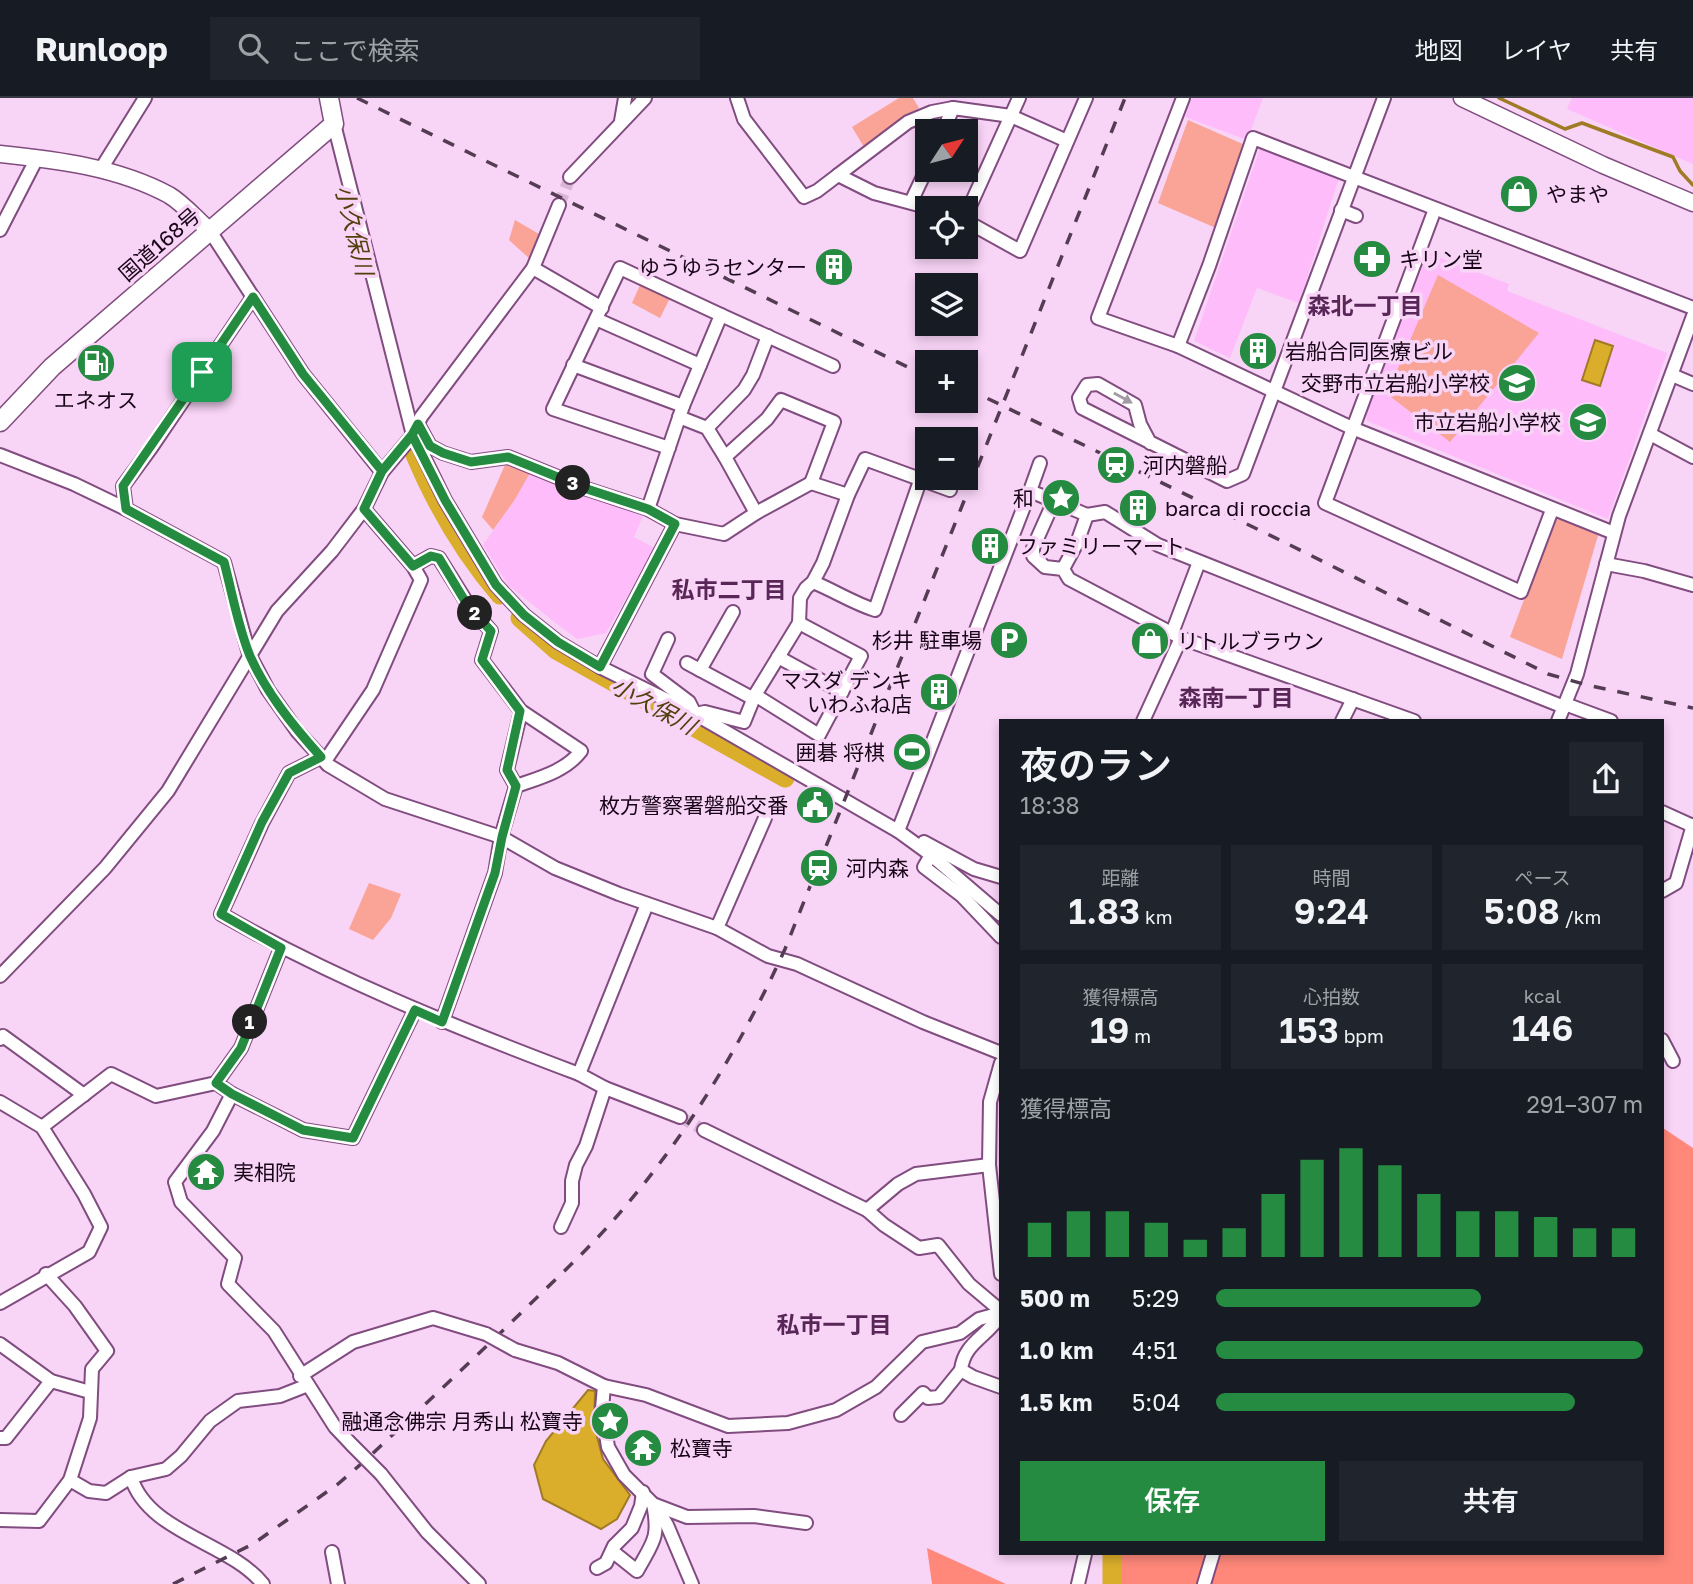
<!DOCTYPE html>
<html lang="ja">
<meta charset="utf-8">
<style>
:root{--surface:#171b24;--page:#20242c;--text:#f1f3f6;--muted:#9ea1a6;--line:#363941;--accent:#248b40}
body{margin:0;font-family:"Golos Text","Noto Sans JP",sans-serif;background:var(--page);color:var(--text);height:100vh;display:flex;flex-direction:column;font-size:26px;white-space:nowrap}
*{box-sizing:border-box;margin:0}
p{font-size:23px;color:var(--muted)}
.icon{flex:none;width:38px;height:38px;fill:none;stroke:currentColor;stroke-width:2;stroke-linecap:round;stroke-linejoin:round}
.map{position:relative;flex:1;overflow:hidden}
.panel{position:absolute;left:999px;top:621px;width:665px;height:836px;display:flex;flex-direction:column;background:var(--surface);border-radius:0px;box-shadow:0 4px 10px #0003}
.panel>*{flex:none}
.needle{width:46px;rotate:54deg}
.tools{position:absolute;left:915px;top:21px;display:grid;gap:14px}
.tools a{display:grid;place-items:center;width:63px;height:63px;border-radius:0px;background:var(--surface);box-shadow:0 4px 10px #0003;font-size:35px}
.pin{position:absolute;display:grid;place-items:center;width:60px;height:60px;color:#fff;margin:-30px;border-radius:14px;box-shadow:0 4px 10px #0006}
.km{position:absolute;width:35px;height:35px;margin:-18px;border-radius:50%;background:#222;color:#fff;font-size:19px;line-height:35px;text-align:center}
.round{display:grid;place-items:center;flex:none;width:74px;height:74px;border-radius:0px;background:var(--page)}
.overview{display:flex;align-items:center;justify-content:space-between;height:119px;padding:0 21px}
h1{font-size:38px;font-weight:600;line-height:52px}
.stats{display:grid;grid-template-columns:repeat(3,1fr);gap:10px;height:119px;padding:7px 21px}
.stats div{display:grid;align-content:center;border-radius:0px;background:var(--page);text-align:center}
.stats b{font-size:35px;font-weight:600}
.stats small{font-size:19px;font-weight:400}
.stats p{font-size:19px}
.chart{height:196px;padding:14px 21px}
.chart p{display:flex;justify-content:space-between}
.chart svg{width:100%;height:126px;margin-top:7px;stroke:var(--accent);stroke-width:6}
.primary-button{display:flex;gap:14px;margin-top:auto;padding:14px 21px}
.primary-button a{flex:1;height:80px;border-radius:0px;background:var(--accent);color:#fff;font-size:28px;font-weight:600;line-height:80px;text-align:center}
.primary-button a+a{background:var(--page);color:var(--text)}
ul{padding:0 21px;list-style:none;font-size:23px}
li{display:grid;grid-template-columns:112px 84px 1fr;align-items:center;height:52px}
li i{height:18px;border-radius:9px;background:var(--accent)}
header{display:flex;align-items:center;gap:42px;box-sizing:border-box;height:98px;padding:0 35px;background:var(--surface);border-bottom:2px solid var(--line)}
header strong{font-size:33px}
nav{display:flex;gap:38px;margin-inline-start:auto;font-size:24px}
.search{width:490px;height:63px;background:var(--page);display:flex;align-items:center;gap:18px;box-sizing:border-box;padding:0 24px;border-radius:0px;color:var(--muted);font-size:26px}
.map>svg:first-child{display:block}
</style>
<header>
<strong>Runloop</strong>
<div class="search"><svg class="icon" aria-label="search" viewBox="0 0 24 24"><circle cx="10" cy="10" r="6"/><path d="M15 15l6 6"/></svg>ここで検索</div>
<nav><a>地図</a><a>レイヤ</a><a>共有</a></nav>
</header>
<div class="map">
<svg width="1693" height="1486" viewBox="0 0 1693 1486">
<rect width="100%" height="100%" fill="#f8d4f6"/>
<g fill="#febdfa">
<path d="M1192,0H1263L1247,42L1185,19Z"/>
<path d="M1572,0H1693V66L1567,11Z"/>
<path d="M1260,50L1339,80L1299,205L1257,190L1230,260L1194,243Z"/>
<path d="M1428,155L1509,186L1507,193L1667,255L1608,421L1367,323L1366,316Z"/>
<path d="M530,375L643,418L634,439L655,450L606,535L577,541L557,526L508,487L483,447L514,403Z"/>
</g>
<g fill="#faa397">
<path d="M899,0H913L919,10L864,49L852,29Z"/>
<path d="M1188,22L1245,47L1216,130L1158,105Z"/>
<path d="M515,122L539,136L530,161L509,142Z"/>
<path d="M1438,177L1539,235L1450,344L1387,296Z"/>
<path d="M640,187L670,200L660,220L632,205Z"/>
<path d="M505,367L530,375L514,403L493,432L482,419Z"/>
<path d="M1562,419L1599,434L1562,561L1510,539L1553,424Z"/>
<path d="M369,785L401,796L391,820L373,842L349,831Z"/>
</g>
<g fill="#ff887a">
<path d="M1663,1030L1693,1050V1486H1120L1113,1456H1662Z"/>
<path d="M927,1450L1006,1486H932Z"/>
</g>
<g fill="#daad2a" stroke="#a07b25" stroke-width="2">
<path d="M1595,242L1613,248L1600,288L1582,282Z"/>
<path d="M588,1292L595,1293L594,1328L603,1361L630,1397L617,1421L601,1431L543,1401L534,1367L546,1343Z"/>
</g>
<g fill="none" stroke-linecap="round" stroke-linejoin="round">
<path stroke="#a07b25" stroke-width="3.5" d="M1499,0L1565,31L1582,25L1673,59L1680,73L1693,87"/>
<g stroke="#daad2a" stroke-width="19">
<path d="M413,352C435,405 462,453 500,497"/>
<path d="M520,520L556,552L785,680"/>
<path d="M1112,1456V1486"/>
</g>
<g stroke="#d6b5d5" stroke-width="12" stroke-dasharray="12 6" stroke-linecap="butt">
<path d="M559,107L570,79"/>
<path d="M680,1019L704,1032"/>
</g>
<g stroke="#814c7f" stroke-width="16">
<g id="minor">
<path d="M737,0L744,21L804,99L817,93L838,77"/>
<path d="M1183,0L1098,220L1178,248L1352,330L1614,435"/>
<path d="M621,23L625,0"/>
<path d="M334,26L413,337L445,402L496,487L524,517L558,544L600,569L695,616L898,733L931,757L1001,817"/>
<path d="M943,33L953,10"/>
<path d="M101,71L145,0"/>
<path d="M570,79L645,0"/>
<path d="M911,104L928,68"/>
<path d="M930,110L874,95L838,77L908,24L932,14L953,10L1011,18L1067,43"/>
<path d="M1435,111L1325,405L1521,494L1552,412"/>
<path d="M1341,112L1356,118"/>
<path d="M966,117L1019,0"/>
<path d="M966,123L1020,153L1086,0"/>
<path d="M0,132L37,60"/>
<path d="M210,133L303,276L382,374"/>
<path d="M533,170L602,210"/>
<path d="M721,217L833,268"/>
<path d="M596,221L700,267"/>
<path d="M1178,248L1209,168L1253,40L1693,210"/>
<path d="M573,267L683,308"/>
<path d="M1672,277L1693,286"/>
<path d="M679,319L707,330L725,359"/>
<path d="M418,326L430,348L443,355L471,364L508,359L587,391L648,411"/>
<path d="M707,330L744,292L753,277L768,238"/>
<path d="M1650,336L1693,359"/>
<path d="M1150,345L1140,326L1135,307L1098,286L1087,287L1079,300L1082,310L1227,383L1243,376L1384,0"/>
<path d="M669,350L553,311L620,170L721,217L683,308L648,411L675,426L724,436L756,415L811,385L848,397"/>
<path d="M0,357L74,386L126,411L224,464L249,556L268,592L297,633L328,667L385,701L501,739L555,770L619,796L717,830L768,858L797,866L923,924L1001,955"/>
<path d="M1030,393L1040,365"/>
<path d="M126,411L123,388L151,350L253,199"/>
<path d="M756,415L725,359L767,321L781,302L834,324L811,385"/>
<path d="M1087,417L1105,414L1158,447L1564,609"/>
<path d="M1606,466L1644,473L1693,487"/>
<path d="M413,468L431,458L439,460L469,508L491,533L482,562L521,613L581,653C566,673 539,680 516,688"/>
<path d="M1063,471L1077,445L1087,417L1054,403L1033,450V458L1045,469L1063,471L1069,481L1181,540L1414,623"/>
<path d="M813,484C835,493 853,505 875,512L921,380"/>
<path d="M1172,535L1199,464"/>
<path d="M668,541L652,576L689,604L695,616L705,614L744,624L755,597L799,525L800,500L806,490L813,484L823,465L848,397L865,361L950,392"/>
<path d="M778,559L842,594"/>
<path d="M687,565L754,601"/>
<path d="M600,569L675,426"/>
<path d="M700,572L733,514"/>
<path d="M755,597L819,637L861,558L799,525"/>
<path d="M1565,606L1611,623"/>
<path d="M1143,623L1181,540"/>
<path d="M1342,623L1353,601"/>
<path d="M1558,623L1577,576L1619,418L1693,218"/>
<path d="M321,659L289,675L262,725L221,816C335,881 457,930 579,976L605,990L680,1019"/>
<path d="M325,663L373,592L421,482L413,468L364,411"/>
<path d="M1662,714L1693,728"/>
<path d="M898,733L1030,393L1054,403"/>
<path d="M924,744L974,771L1001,779"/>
<path d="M931,757L924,769L962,798L1001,839"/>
<path d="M1662,793L1676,785L1693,727"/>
<path d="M717,830L765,720"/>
<path d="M0,878L105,770L168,693L277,513L332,453L364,411L382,374L413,337L421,319L533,170L559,107"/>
<path d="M442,924L495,775L501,739L516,688L507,672L521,613"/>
<path d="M0,941L3,938L84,997"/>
<path d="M1662,942L1673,963"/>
<path d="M1001,965L990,1004L989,1067L1001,1176"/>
<path d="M579,976L647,806"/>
<path d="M216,985L241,950L281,850"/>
<path d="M232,996L213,1033L175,1084L181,1104L235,1160L228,1186L274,1233L335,1329L352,1347"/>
<path d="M0,1004L42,1029L84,1096L101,1129L89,1154L0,1205"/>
<path d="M42,1029L111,976L156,998L216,985L232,996L303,1032L353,1040L415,912"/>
<path d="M704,1032L867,1112L898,1086L916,1076L989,1067"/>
<path d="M867,1112L884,1127L919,1150L938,1147L969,1186L1001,1213"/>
<path d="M561,1129L572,1105V1083L576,1067L586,1048L605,990"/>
<path d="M1001,1216C988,1239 964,1244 961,1272L973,1279L1001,1289"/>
<path d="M0,1246L51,1283L90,1294"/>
<path d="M515,1252L558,1265L604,1288L646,1297L728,1328L788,1325L836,1312L876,1289L922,1244L960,1235L979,1221L1001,1215"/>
<path d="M300,1278L353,1244L433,1220L486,1236"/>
<path d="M604,1288L602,1311L608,1349L624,1377L653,1406L687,1419L754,1418L806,1425"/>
<path d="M901,1317L923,1295L928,1300L939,1299L961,1272"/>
<path d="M0,1340H6L51,1283"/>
<path d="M381,1376L427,1434L479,1486"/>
<path d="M131,1379C148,1435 229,1444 263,1486"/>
<path d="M70,1382L89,1393L106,1395L131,1379L166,1371L181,1358L210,1323L238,1303L280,1298L308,1287"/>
<path d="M657,1410L667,1427L692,1486"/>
<path d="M0,1422L39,1423L70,1382L90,1320L92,1271L107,1253L75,1208L46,1176"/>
<path d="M612,1453L637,1473C653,1444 660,1440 653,1406"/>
<path d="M332,1454L338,1486"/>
<path d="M597,1470L606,1465L614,1448L632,1430L641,1408L643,1394"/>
<path d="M1078,1486L1085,1456"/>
<path d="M1204,1486L1213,1456"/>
</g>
</g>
<g stroke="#814c7f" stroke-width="19">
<g id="major">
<path d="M1462,0L1603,67L1693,105"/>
<path d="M0,56C57,62 117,69 169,97C184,106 197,122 210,133"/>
</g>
</g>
<g stroke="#814c7f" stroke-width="21">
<path id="highway" d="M0,324L52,269L334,26L329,0"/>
</g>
<use href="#minor" stroke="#fff" stroke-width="12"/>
<use href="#major" stroke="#fff" stroke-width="16"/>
<use href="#highway" stroke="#fff" stroke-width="18"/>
<g stroke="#543c53" stroke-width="3.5" stroke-dasharray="12 12" stroke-linecap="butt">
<path d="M357,0L928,279"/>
<path d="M966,290L1286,445L1548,576L1587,587L1693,610"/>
<path d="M173,1486L253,1446L338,1386L369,1359C422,1309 475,1260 527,1209C560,1177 594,1146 623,1111C690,1033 743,943 785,851L1125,0"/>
</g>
<g stroke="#814c7f" stroke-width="16" stroke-linecap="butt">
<g id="minor-bridge">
<path d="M486,1236L515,1252"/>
<path d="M352,1347L381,1376"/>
</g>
</g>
<use href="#minor-bridge" stroke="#fff" stroke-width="12"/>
</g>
<defs><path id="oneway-solid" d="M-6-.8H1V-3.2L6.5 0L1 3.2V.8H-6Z" transform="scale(1.75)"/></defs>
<use fill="#a39ba3" href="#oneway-solid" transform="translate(1123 300) rotate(29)"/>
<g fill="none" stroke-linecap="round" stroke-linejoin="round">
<g stroke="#fff" stroke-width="14">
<path id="route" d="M202,274L123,388L126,411L224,464C232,494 238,529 250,558C267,596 294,629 321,659L289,675L262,724L221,816L281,850L241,950L216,985L232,996L303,1032L353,1040L415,912L442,924L495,775L502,739L516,688L507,672L520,613L482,562L491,533L468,508L439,460L431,458L413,468L364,411L382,373L412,337L445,402L496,487L524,517L558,544L600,569L675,426L648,411L587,391L508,359L471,364L443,355L430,348L418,326L412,337L382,373L303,276L253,199L202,274"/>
</g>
<use href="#route" stroke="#248b40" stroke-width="9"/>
</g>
<defs>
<g id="shop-disc" transform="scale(2.0125)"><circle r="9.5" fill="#248b40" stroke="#f8d4f6"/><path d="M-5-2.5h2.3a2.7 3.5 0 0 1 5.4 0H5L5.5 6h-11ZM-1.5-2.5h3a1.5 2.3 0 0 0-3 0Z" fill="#fff"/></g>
<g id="pharmacy-disc" transform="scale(2.0125)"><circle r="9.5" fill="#248b40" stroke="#f8d4f6"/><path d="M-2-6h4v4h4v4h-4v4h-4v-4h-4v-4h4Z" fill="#fff"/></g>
<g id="building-disc" transform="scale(2.0125)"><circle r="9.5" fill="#248b40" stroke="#f8d4f6"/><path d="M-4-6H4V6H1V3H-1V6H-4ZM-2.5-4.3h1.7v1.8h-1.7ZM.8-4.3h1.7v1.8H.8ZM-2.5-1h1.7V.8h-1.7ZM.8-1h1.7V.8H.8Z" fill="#fff"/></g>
<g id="fuel-disc" transform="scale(2.0125)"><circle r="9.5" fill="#248b40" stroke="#f8d4f6"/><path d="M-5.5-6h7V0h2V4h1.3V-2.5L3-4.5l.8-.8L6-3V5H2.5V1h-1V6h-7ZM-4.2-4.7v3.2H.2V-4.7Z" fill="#fff"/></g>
<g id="school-disc" transform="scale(2.0125)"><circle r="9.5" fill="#248b40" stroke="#f8d4f6"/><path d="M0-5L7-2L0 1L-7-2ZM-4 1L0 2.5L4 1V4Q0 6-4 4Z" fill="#fff"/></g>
<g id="station-disc" transform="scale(2.0125)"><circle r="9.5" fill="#248b40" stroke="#f8d4f6"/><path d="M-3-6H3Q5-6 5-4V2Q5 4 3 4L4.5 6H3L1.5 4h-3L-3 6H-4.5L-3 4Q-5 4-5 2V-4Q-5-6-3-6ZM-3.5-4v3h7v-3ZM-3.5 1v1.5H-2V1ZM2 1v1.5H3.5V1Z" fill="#fff"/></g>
<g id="sight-disc" transform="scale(2.0125)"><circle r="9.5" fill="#248b40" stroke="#f8d4f6"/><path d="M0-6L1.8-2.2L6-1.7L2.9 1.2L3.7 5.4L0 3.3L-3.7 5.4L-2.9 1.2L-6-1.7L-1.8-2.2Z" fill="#fff"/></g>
<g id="parking-disc" transform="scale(2.0125)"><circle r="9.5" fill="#248b40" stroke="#f8d4f6"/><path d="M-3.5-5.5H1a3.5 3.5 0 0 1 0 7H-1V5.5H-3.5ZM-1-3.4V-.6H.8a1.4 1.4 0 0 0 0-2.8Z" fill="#fff"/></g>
<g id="stadium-disc" transform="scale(2.0125)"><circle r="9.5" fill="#248b40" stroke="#f8d4f6"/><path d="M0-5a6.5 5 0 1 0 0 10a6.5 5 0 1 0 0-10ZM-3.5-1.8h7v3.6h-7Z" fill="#fff"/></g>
<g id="civic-disc" transform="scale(2.0125)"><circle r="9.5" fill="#248b40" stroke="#f8d4f6"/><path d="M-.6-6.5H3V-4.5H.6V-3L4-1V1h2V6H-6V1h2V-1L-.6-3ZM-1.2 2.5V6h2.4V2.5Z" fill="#fff"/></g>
<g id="temple-disc" transform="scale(2.0125)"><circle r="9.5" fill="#248b40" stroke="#f8d4f6"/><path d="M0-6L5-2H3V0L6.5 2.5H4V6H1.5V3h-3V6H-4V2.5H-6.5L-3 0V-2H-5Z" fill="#fff"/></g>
</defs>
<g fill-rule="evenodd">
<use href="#shop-disc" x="1519" y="96"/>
<use href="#pharmacy-disc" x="1372" y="161"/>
<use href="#building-disc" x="834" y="169"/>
<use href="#building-disc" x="1258" y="253"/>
<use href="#fuel-disc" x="96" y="265"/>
<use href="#school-disc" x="1517" y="285"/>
<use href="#school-disc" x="1588" y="324"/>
<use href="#station-disc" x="1116" y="367"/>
<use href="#sight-disc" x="1061" y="400"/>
<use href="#building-disc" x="1138" y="410"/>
<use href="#building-disc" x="990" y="448"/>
<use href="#parking-disc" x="1009" y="542"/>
<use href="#shop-disc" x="1150" y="543"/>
<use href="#building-disc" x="939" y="594"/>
<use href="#stadium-disc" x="912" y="654"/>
<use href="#civic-disc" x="815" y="707"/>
<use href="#station-disc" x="819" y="770"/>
<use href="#temple-disc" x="206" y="1074"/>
<use href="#sight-disc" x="610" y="1323"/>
<use href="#temple-disc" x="643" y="1350"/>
</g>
<g text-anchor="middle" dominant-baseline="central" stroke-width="7" stroke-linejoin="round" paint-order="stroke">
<g font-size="21" fill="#180518" stroke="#f8d4f6" text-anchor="start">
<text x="1546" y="96">やまや</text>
<text x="1399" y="161">キリン堂</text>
<text x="807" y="169" text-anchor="end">ゆうゆうセンター</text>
<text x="1285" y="253">岩船合同医療ビル</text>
<text x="1490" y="285" text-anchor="end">交野市立岩船小学校</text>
<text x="96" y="302" text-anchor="middle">エネオス</text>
<text x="1561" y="324" text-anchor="end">市立岩船小学校</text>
<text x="1143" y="367">河内磐船</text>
<text x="1034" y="400" text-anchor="end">和</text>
<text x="1165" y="410">barca di roccia</text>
<text x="1017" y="448">ファミリーマート</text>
<text x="982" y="542" text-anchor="end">杉井 駐車場</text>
<text x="1177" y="543">リトルブラウン</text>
<text x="912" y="582" text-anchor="end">マスダ デンキ<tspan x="912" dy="24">いわふね店</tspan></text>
<text x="885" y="654" text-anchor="end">囲碁 将棋</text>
<text x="788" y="707" text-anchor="end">枚方警察署磐船交番</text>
<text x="846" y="770">河内森</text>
<text x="233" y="1074">実相院</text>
<text x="583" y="1323" text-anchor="end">融通念佛宗 月秀山 松寶寺</text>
<text x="670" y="1350">松寶寺</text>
</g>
<g font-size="21" fill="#180518" stroke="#f8d4f6">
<text transform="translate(159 146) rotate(-41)">国道168号</text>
</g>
<g font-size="23" font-style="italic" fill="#513f0c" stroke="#f8d4f6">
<text transform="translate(355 132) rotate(76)">小久保川</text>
<text transform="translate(654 607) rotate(29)">小久保川</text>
</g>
<g font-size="23" font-weight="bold" fill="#582757" stroke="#f8d4f6">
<text x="1365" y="207">森北一丁目</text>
<text x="729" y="491">私市二丁目</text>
<text x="1236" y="599">森南一丁目</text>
<text x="834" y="1226">私市一丁目</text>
</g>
</g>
</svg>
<div class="tools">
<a><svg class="needle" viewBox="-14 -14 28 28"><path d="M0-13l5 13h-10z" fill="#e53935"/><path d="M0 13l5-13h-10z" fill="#9ea1a6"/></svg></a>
<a><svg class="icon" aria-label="locate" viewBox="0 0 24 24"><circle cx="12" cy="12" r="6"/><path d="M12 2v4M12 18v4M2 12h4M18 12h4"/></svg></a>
<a><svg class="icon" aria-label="layers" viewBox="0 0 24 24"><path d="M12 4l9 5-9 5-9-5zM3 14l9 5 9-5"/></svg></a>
<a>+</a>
<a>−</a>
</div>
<div class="pin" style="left:202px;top:274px;background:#1e9e55"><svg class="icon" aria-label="arrive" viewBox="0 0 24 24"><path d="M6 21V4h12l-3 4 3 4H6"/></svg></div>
<b class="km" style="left:250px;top:924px">1</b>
<b class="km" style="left:475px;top:515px">2</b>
<b class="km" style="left:573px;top:385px">3</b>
<section class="panel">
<div class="overview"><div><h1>夜のラン</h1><p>18:38</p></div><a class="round"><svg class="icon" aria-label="share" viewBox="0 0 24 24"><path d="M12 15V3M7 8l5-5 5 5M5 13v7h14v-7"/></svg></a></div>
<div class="stats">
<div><p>距離</p><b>1.83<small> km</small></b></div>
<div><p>時間</p><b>9:24</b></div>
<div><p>ペース</p><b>5:08<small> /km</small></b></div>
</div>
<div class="stats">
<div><p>獲得標高</p><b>19<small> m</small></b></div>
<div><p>心拍数</p><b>153<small> bpm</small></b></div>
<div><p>kcal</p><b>146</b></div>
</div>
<div class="chart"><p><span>獲得標高</span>291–307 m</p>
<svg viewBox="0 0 160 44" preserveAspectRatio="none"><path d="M5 44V32M15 44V28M25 44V28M35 44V32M45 44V38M55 44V34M65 44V22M75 44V10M85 44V6M95 44V12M105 44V22M115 44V28M125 44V28M135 44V30M145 44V34M155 44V34"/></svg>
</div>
<ul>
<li><b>500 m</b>5:29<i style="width:62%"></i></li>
<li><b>1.0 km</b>4:51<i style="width:100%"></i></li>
<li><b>1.5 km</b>5:04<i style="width:84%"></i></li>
</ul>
<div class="primary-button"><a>保存</a><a>共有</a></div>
</section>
</div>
